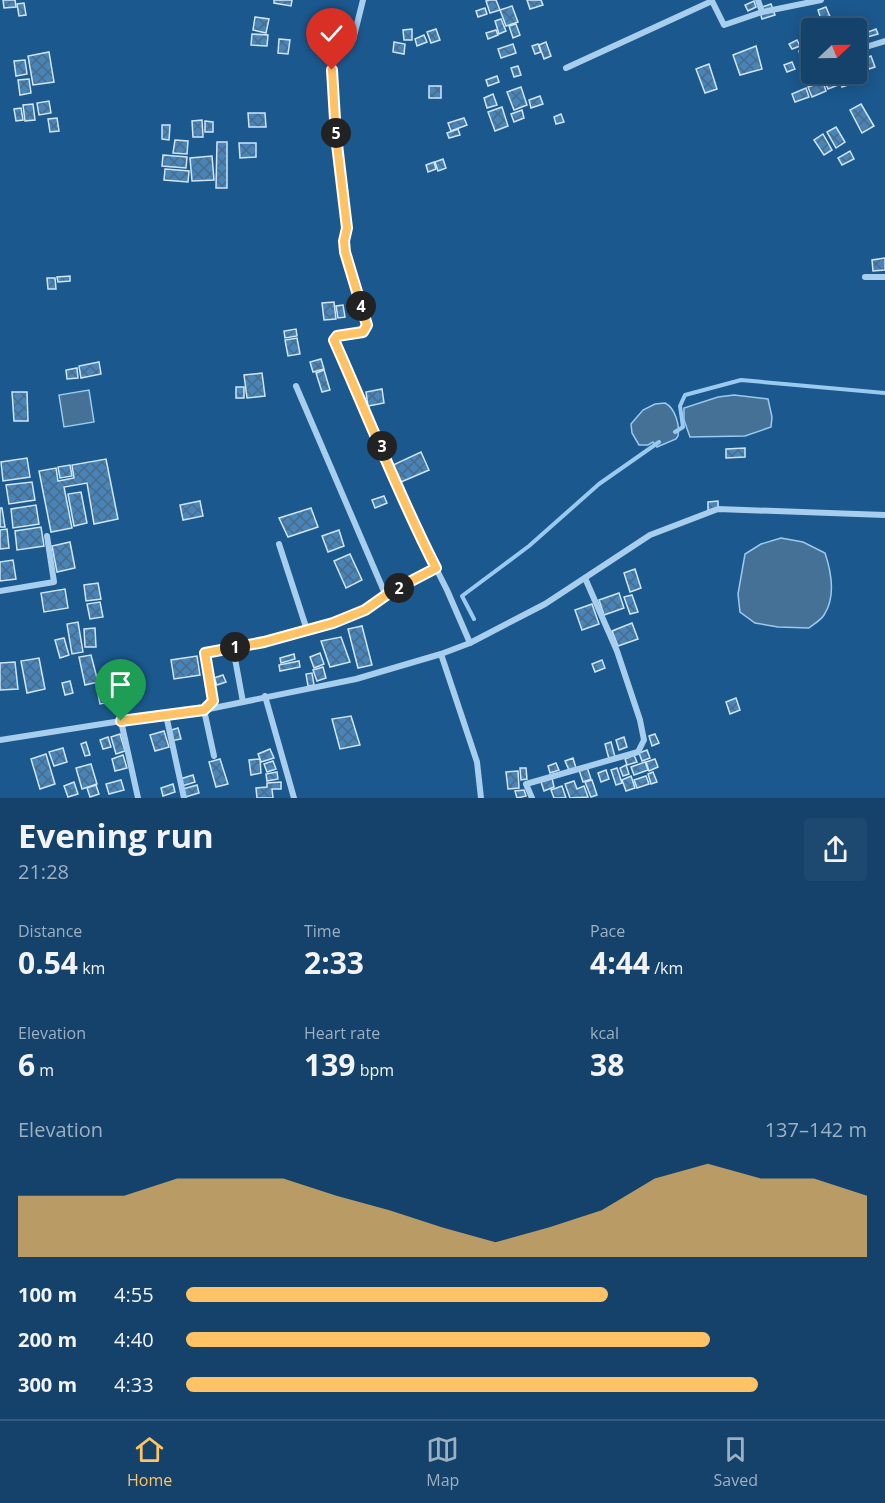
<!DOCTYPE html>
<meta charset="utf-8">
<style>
:root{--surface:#14426a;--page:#1d4970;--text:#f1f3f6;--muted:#9db0c1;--line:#335b7e;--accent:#ffc264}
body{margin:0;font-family:"Open Sans",sans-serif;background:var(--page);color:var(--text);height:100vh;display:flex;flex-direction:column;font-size:22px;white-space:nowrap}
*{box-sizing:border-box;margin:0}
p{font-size:20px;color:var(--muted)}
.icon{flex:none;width:33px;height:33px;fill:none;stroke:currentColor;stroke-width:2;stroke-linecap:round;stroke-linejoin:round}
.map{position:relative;height:798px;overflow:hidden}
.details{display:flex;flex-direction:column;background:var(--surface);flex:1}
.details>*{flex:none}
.needle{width:39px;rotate:68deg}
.controls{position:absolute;left:801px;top:18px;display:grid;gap:12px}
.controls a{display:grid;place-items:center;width:66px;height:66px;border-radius:6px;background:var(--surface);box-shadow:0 3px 15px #0003,0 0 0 2px var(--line);font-size:30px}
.pin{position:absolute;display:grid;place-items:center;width:51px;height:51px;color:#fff;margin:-62px -26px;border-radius:50% 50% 50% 0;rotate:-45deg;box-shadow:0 0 6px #0007}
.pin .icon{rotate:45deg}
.km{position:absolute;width:30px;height:30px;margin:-15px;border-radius:50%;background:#222;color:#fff;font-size:16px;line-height:30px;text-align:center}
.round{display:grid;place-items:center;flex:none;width:63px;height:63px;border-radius:6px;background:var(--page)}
.overview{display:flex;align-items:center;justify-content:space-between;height:102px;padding:0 18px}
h1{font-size:33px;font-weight:700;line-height:45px}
.stats{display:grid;grid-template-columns:repeat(3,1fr);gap:9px;height:102px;padding:6px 18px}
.stats div{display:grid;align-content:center}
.stats b{font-size:30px;font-weight:700}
.stats small{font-size:16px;font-weight:400}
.stats p{font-size:16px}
.chart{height:168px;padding:12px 18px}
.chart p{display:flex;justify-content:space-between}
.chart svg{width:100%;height:108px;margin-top:6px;fill:var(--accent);opacity:.7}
ul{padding:0 18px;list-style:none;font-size:20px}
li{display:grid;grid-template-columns:96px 72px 1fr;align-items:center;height:45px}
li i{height:15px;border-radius:8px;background:var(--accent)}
.dock{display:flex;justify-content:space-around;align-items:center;height:84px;border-top:2px solid var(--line);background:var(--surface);font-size:16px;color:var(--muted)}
.dock a{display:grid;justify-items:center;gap:3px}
.dock .current{color:var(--accent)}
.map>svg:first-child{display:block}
</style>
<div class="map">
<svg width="885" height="798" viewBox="0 0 885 798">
<defs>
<pattern id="building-cross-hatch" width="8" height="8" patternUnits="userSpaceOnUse" patternTransform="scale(1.5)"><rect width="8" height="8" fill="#4884b7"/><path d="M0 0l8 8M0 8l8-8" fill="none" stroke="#4a6b87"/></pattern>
</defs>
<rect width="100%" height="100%" fill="#1b588d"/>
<g fill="#467197" stroke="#9acaef" stroke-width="1.5">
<path d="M89,390L94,422L64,427L59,395Z"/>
<path d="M734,395L768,399L772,417L771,427L745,436L690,437L684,420V408L718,397Z"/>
<path d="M665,403C675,408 680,425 678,436L676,439L657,447L653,442L648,445H639L632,433L631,424L643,410L655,404Z"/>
<path d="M781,538L803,542L825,553C831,571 836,597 824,615C821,620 814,624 809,628L778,627L755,623L740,612L738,594L745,554L761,544Z"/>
</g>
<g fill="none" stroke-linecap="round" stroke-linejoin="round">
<g stroke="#9acaef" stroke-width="4">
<path d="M675,432L683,427L680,406L685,395L741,380L885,393"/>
<path d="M474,619L462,596L529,546L599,484L659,442"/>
</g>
</g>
<g fill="url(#building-cross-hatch)" stroke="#cde6fa" stroke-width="1.5">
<path d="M3,0H15L16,7L4,8Z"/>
<path d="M274,0H292L291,6L274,3Z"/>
<path d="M489,0H496L500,10L490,13L486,1Z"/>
<path d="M527,0H541L543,5L530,9Z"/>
<path d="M754,1L756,7L748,11L745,5Z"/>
<path d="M24,3L26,15L19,16L17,4Z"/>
<path d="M771,4L775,15L762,19L759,8Z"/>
<path d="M512,6L518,22L506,26L500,10Z"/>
<path d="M826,7L833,24L823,26L818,10Z"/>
<path d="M485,8L487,14L478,17L476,11Z"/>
<path d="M255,17L269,19L266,33L253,30Z"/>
<path d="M501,19L506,31L499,34L495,21Z"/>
<path d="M516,24L520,35L513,38L509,26Z"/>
<path d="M412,29V40H404L403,30Z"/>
<path d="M436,29L440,40L431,43L427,32Z"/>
<path d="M876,29L878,34L864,38L863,34Z"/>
<path d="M496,30L498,35L488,39L486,33Z"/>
<path d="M252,34L268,35L267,46L251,45Z"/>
<path d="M424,35L427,42L417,46L415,39Z"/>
<path d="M279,39L290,40L288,54L278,53Z"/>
<path d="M797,40L800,46L792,49L789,44Z"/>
<path d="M394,42L405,44L404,54L393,52Z"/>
<path d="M546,42L551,56L544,59L539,45Z"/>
<path d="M513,44L516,53L501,58L498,49Z"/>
<path d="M538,44L541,52L535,54L532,46Z"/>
<path d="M756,46L762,69L740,75L733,55Z"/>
<path d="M810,47L812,54L801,58L799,51Z"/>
<path d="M49,52L54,82L33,85L28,56Z"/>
<path d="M871,56L875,67L869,69L866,58Z"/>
<path d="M25,60L27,74L16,76L14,61Z"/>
<path d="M810,61L812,72L805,74L802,64Z"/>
<path d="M792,62L795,69L787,72L784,65Z"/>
<path d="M709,64L717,89L705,93L696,69Z"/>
<path d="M865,64L868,73L857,78L855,74L856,67Z"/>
<path d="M518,66L521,75L514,77L511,68Z"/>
<path d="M833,75L838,85L828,89L824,80Z"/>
<path d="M497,76L499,82L488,86L486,80Z"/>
<path d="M852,77L854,83L842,87L840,81Z"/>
<path d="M29,79L31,93L20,95L18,80Z"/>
<path d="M823,82L826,91L812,97L808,87Z"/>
<rect x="429" y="86" width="12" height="12"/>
<path d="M521,87L527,105L514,110L507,92Z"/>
<path d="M806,88L809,97L795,102L792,94Z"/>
<path d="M493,94L497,105L487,108L484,98Z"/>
<path d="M540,96L543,104L531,108L529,100Z"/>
<path d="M49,101L51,113L39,115L37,103Z"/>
<path d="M33,104L35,120L25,121L23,105Z"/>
<path d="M861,104L874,126L862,133L850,110Z"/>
<path d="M502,107L508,126L495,131L488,112Z"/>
<path d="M21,108L23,120L16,121L14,109Z"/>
<path d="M522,110L524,118L514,122L511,114Z"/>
<path d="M248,113H265L266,127H249Z"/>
<path d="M561,114L564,122L556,124L554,117Z"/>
<path d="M57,118L59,131L50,132L48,119Z"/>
<path d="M464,118L467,125L451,131L448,123Z"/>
<path d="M202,120L203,137H193L192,121Z"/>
<path d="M205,121L213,122V132H205Z"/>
<path d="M162,125H170L169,140L162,139Z"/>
<path d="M836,127L845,142L836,148L827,132Z"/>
<path d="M458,129L460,135L449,138L447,133Z"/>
<path d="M823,134L832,150L824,155L814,140Z"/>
<path d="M175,140L188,141L187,154L173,153Z"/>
<path d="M217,142H227V188H216Z"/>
<path d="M239,143H256V157L240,158Z"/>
<path d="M850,151L854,159L842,165L838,158Z"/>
<path d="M163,155L187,157L186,168L162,166Z"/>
<path d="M212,156L214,180L192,181L190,158Z"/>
<path d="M443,159L446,168L438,171L435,162Z"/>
<path d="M434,162L436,169L428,172L426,165Z"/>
<path d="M165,169L189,171L188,182L164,180Z"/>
<path d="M885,258V270L873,271L872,260Z"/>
<path d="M70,276V281L58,282L57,277Z"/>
<path d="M47,278H55L56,289H48Z"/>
<path d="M334,302L336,319L324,320L322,303Z"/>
<path d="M343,305L345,317L338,318L336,306Z"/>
<path d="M296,329L297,336L285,338L284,331Z"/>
<path d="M297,338L300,354L288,356L285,340Z"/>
<path d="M321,359L324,369L313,372L310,362Z"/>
<path d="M99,362L101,374L81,378L79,366Z"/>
<path d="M77,368L78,378L67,379L66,370Z"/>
<path d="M324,370L330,390L322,392L316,373Z"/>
<path d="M262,373L265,396L247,398L244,375Z"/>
<rect x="236" y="387" width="8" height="11"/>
<path d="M382,389L384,403L368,406L366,392Z"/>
<path d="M12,392H27L28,421H14Z"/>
<path d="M745,448V457L726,458V449Z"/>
<path d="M421,452L429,470L401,482L393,465Z"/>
<path d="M27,458L30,477L3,481L1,462Z"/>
<path d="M106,459L118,519L94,524L87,483L64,487L72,528L51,532L39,471L56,468L58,481L74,478L72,465Z"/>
<path d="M70,465L72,476L60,478L58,467Z"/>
<path d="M32,482L35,500L9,504L6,485Z"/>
<path d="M81,492L87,523L74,526L68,494Z"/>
<path d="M384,496L387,503L375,508L372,500Z"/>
<path d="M200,501L203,516L183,520L180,505Z"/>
<path d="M718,501V509L708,510V502Z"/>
<path d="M36,505L39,524L13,528L11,509Z"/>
<path d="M0,508H2L5,527H0Z"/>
<path d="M311,508L318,527L288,537L279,518Z"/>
<path d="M41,527L44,546L17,550L15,531Z"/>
<path d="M7,529L9,548L0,549V530Z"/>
<path d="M339,530L344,546L328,552L322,536Z"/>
<path d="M70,542L75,568L57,572L52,546Z"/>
<path d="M350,554L362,580L346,588L334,561Z"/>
<path d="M13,560L16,579L0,581V562Z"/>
<path d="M635,569L641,588L630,592L624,573Z"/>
<path d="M98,583L101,599L86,601L84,585Z"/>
<path d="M65,589L68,608L44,612L41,593Z"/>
<path d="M619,593L624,608L604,615L599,600Z"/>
<path d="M632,595L638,612L630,614L624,597Z"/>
<path d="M100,602L103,617L90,619L87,604Z"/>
<path d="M592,604L599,624L582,630L575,610Z"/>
<path d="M78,622L83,652L72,654L67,624Z"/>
<path d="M632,623L638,639L618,646L612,631Z"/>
<path d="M362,626L372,665L358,668L348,629Z"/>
<path d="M95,628L96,647H85L84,629Z"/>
<path d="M341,637L350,662L330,667L321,641Z"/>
<path d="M64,638L69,655L60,658L55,640Z"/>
<path d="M320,653L324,664L314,668L310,657Z"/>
<path d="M294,654L295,659L281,663L280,658Z"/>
<path d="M91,655L98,682L85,685L79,657Z"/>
<path d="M197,656L200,675L174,679L171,660Z"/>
<path d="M39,658L45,689L27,693L21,661Z"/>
<path d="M602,660L605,668L595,672L592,664Z"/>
<path d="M299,661L300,667L280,671L279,665Z"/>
<path d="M15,662L18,689L0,690V663Z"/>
<path d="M323,667L326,678L317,681L313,670Z"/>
<path d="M312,673L314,685L308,686L306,674Z"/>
<path d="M223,675L226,682L217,685L214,678Z"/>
<path d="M70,681L73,693L65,695L62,683Z"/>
<path d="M113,686L116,701L100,704L97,689Z"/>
<path d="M736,698L740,710L730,714L726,702Z"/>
<path d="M351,716L360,745L340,749L332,719Z"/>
<path d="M178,728L181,739L171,741L168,731Z"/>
<path d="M164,731L169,747L155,751L150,735Z"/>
<path d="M120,734L125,751L116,754L111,737Z"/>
<path d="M655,734L659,743L652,746L649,736Z"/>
<path d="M108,737L111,747L103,749L100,740Z"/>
<path d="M624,737L627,747L619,750L616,740Z"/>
<path d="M86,742L90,755L85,756L81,744Z"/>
<path d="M611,742L615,757L609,759L605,744Z"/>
<path d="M63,748L67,762L54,766L49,752Z"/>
<path d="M270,749L274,758L261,762L258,754Z"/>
<path d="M647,750L650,758L642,761L639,753Z"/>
<path d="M46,754L55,784L40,789L31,759Z"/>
<path d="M123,755L127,768L115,771L112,759Z"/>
<path d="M634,755L637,762L627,765L625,759Z"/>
<path d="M573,758L576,768L569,770L565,761Z"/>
<path d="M220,759L228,784L216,787L209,762Z"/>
<path d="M260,759L261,773L251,775L249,760Z"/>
<path d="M655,759L658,767L649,771L646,762Z"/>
<path d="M273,761L276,769L267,772L264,764Z"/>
<path d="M645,762L648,770L634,775L631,767Z"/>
<path d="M556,763L559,770L550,773L548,766Z"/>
<path d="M91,764L97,784L82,789L76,768Z"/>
<path d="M626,765L629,774L623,776L620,768Z"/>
<path d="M587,767L591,779L583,782L579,770Z"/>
<path d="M520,768H526L527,779L521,780Z"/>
<path d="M617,768L622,783L616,785L611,770Z"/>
<path d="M606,770L609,779L601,782L598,773Z"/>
<path d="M518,771L519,788L508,789L506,772Z"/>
<path d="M277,772L278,779L267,781L266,774Z"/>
<path d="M653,772L657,782L651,784L648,774Z"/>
<path d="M193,775L195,782L182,786L180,779Z"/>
<path d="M631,776L635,788L626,791L622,780Z"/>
<path d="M646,776L649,784L637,788L634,780Z"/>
<path d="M552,778L554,787L544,791L541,782Z"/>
<path d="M121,780L124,790L109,794L106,784Z"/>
<path d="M592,780L597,795L591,797L585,782Z"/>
<path d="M574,781L577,789L584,786L588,797L570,798L565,784Z"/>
<path d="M74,782L78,794L68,797L64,786Z"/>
<path d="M281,782V789H272L273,798H257L256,788L267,787V783Z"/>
<path d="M173,784L175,792L163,796L161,788Z"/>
<path d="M96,785L99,794L90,797L87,788Z"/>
<path d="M197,785L199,793L185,797L183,789Z"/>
<path d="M562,786L566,798H554L551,790Z"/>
<path d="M524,790L526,796L517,798L515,791Z"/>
</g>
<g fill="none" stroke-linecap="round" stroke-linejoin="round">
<g stroke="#a7ceed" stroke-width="6">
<path d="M363,0L353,40L346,49L334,58L332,70L336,136L347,228L345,252L367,325L363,332L337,336L334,340L382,446L407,511L447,590L470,643"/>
<path d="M758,0L762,12"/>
<path d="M856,50L885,41"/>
<path d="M566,68L712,1L724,25L762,12L821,0"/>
<path d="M865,277H885"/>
<path d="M296,386L386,596"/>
<path d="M279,544L307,630"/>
<path d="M0,591L54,582L47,536"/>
<path d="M233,648L243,702"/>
<path d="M441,654L477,762L481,798"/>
<path d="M265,696L294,798"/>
<path d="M166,715L184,798"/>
<path d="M121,721L138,798"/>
<path d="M0,740L121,721L204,710L356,679L441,654L470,643L545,604L650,535L718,509L885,515"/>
<path d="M214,756L204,710L213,701L205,653L264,642L333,623L365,611L392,591L436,568"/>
<path d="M532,798L526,784L638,752L644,740L640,720L617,651L585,578"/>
</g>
</g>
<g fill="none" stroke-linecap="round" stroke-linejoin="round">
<g stroke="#fff" stroke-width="12">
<path id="route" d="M121,721L204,710L213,701L205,653L264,642L333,623L365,610L392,591L436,568C398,494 368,416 334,340L337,336L363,332L367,325L345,252L344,241L347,228L336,136L332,70"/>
</g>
<use href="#route" stroke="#ffc264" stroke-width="8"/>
</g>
</svg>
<div class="controls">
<a><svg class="needle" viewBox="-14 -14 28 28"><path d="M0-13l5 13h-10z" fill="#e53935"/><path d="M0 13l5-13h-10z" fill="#9db0c1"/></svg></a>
</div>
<div class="pin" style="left:121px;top:721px;background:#1e9e55"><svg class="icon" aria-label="arrive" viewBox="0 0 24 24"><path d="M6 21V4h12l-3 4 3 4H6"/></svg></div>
<div class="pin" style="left:332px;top:70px;background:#d93025"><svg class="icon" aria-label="check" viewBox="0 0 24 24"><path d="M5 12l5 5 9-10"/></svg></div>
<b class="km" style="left:235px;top:647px">1</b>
<b class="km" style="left:399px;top:588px">2</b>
<b class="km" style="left:382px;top:446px">3</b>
<b class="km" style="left:361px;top:306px">4</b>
<b class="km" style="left:336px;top:133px">5</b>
</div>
<section class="details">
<div class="overview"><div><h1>Evening run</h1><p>21:28</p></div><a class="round"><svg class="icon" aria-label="share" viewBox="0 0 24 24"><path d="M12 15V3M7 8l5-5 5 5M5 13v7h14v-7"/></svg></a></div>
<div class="stats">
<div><p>Distance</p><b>0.54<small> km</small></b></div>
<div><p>Time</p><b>2:33</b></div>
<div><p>Pace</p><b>4:44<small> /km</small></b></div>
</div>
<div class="stats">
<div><p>Elevation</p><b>6<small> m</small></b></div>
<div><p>Heart rate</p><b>139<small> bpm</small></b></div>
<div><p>kcal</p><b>38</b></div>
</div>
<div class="chart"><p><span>Elevation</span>137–142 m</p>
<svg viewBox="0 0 160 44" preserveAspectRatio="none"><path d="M0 44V19L10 19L20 19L30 12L40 12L50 12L60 19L70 25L80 32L90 38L100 32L110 25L120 12L130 6L140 12L150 12L160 19V44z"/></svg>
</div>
<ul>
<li><b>100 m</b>4:55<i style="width:62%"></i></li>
<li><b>200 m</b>4:40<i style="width:77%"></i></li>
<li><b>300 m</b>4:33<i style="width:84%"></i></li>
</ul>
</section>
<nav class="dock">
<a class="current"><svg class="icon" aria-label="home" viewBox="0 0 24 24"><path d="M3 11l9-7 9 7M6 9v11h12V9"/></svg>Home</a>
<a><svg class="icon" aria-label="map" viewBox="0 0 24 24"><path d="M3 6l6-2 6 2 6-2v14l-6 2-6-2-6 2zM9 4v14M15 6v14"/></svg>Map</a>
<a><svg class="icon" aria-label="saved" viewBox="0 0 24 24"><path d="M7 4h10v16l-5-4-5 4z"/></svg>Saved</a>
</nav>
